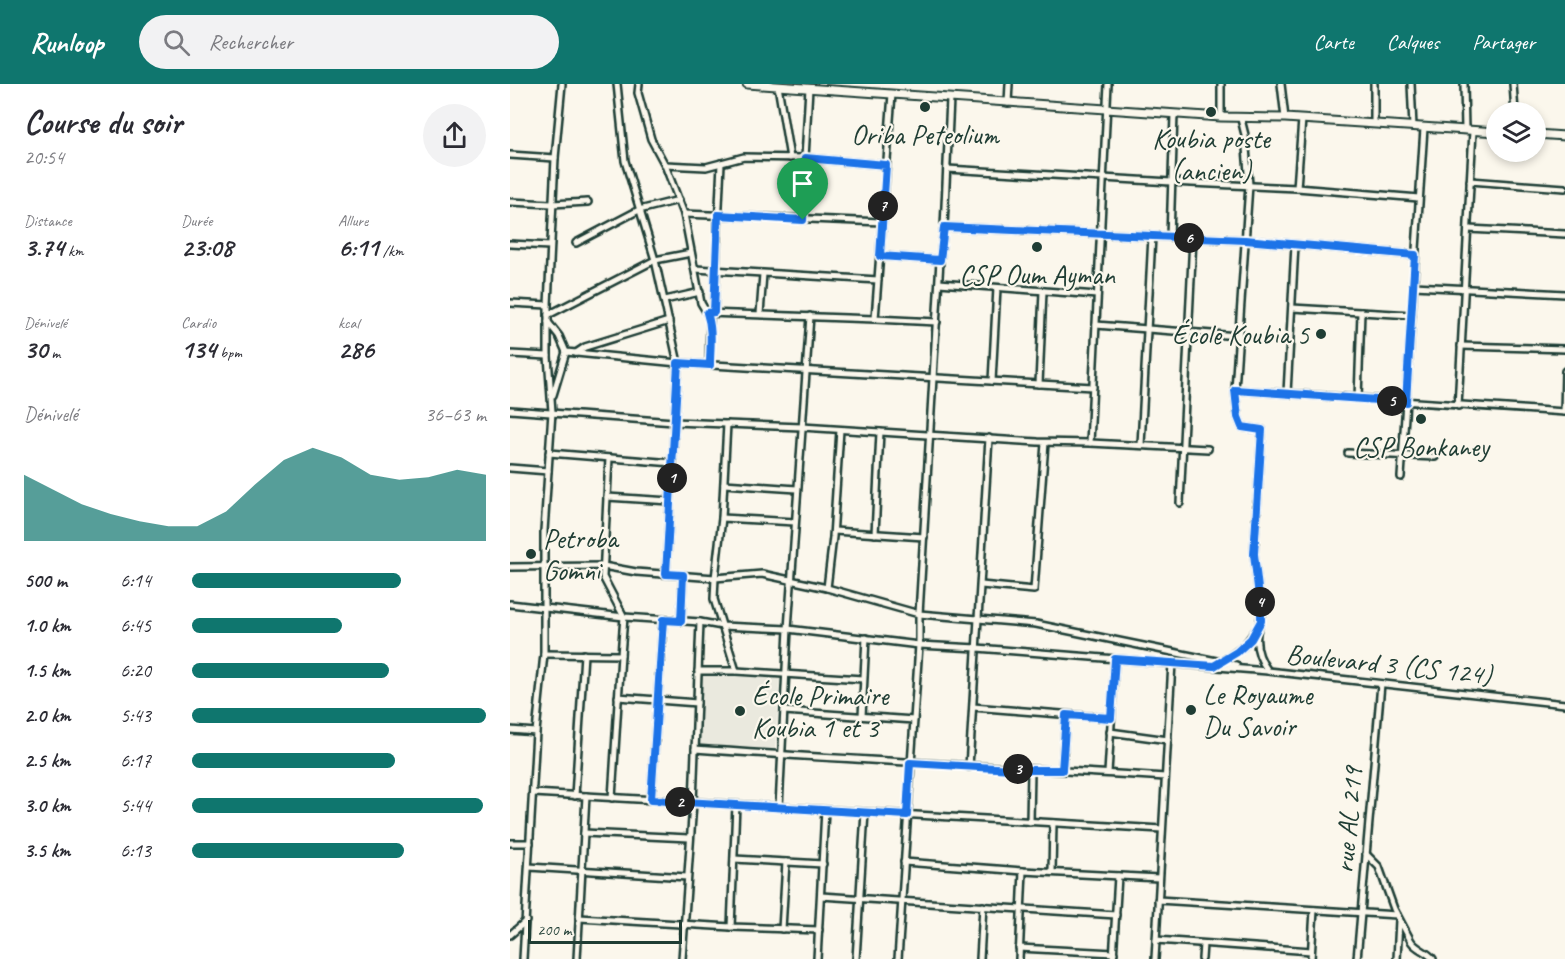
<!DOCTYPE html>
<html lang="fr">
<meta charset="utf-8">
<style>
:root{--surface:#fff;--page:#f2f2f3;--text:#2b2b33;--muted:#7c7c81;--accent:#0f766e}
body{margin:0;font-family:Caveat,sans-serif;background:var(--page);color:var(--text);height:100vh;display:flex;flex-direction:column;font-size:22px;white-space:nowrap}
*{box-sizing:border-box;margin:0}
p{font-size:20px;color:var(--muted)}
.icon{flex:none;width:33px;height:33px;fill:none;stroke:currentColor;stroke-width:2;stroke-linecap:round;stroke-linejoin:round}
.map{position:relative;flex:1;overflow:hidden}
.panel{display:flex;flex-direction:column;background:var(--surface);width:510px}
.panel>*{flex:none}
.controls{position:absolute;left:976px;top:18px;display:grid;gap:12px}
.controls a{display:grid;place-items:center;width:60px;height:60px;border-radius:50%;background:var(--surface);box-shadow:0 3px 9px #0003;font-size:30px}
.scale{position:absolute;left:18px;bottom:15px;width:154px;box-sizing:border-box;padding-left:6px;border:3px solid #1f3d34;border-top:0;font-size:16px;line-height:21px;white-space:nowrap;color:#1f3d34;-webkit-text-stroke:4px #fbf7ec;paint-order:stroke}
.pin{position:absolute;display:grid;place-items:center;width:51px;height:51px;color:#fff;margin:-62px -26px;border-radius:50% 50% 50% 0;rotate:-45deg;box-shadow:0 0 6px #0007}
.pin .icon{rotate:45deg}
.km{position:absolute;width:30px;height:30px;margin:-15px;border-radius:50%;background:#222;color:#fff;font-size:16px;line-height:30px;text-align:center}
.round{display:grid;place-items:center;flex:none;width:63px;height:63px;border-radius:32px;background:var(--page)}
.summary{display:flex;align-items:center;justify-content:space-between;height:102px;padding:0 24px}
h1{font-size:33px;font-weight:600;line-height:45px}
.stats{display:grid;grid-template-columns:repeat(3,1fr);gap:9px;height:102px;padding:6px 24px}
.stats div{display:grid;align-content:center}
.stats b{font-size:26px;font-weight:600}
.stats small{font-size:16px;font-weight:400}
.stats p{font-size:16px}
.chart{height:168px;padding:12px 24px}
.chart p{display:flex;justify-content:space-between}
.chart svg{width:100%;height:108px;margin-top:6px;fill:var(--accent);opacity:.7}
ul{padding:0 24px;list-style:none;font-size:20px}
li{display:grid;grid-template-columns:96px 72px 1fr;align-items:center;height:45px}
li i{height:15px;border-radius:8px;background:var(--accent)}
header{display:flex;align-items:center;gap:36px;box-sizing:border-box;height:84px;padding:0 30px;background:var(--accent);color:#fff}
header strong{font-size:28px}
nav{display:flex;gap:33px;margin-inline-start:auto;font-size:21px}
.search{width:420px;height:54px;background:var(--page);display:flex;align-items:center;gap:15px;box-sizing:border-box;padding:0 21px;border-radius:33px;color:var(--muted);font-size:22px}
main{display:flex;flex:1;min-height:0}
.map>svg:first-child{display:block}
</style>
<header>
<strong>Runloop</strong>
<div class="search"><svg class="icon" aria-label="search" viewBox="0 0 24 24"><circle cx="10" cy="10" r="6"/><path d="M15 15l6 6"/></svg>Rechercher</div>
<nav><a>Carte</a><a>Calques</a><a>Partager</a></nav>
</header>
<main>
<section class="panel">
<div class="summary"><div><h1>Course du soir</h1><p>20:54</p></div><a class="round"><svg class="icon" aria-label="share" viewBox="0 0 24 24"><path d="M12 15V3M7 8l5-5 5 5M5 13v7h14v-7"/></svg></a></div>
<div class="stats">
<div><p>Distance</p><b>3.74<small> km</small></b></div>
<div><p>Durée</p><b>23:08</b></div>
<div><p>Allure</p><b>6:11<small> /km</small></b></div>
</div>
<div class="stats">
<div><p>Dénivelé</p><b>30<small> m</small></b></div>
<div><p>Cardio</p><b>134<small> bpm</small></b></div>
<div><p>kcal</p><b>286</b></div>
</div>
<div class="chart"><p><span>Dénivelé</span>36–63 m</p>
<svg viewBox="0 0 160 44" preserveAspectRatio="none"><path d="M0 44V17L10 23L20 29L30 33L40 36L50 38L60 38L70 32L80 21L90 11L100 6L110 10L120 17L130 19L140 18L150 15L160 17V44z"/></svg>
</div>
<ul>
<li><b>500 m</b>6:14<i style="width:71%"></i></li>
<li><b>1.0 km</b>6:45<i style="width:51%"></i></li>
<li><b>1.5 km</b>6:20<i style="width:67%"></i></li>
<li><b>2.0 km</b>5:43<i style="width:100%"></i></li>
<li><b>2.5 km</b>6:17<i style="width:69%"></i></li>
<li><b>3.0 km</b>5:44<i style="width:99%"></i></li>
<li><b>3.5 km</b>6:13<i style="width:72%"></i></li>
</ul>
</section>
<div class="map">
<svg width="1055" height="875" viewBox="0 0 1055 875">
<rect width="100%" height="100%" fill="#fbf7ec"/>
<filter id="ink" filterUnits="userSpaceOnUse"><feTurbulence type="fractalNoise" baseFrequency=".0167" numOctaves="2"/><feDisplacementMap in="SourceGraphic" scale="12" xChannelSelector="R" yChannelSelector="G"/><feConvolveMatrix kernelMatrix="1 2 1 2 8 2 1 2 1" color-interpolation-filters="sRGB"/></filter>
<g filter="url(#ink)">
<path fill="#eae9de" d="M193,588L270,593L265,666L188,661Z"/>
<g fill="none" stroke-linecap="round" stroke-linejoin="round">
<g stroke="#1f3d34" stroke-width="10">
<g id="minor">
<path d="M107,0L115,77L145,176L168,279L156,490"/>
<path d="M129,0L128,9L141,55L155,81L174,130L191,219L197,229L200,237L199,281"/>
<path d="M771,0L775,34"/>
<path d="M901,0L903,43"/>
<path d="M954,0L955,46"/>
<path d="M1003,0L1005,28"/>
<path d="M268,2L280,74"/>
<path d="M382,10L365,235L427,238"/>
<path d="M498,19L499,0"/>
<path d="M711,33V0"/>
<path d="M731,35L735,51L739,101L725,306L728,333L732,343L752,346L744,470L751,530C751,537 748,542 747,549C745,564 750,576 758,587"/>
<path d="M864,40V0"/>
<path d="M0,71L45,74"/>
<path d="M155,81L196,83L234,73L295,74L376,81"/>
<path d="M437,85L661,98L787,104L909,114"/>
<path d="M960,97L1055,104"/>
<path d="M787,104L792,35"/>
<path d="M0,118L42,120L78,118"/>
<path d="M174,130L372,138"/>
<path d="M293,136L295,74L299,4"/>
<path d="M434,143L735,156L905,171"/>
<path d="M958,145L1055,150"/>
<path d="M660,153L664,30"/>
<path d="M66,159L129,126L169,116"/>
<path d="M0,160L40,162"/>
<path d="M371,172L430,176"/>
<path d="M185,185L368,196"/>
<path d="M429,199L587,211"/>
<path d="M904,202L1055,210"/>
<path d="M155,216L190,208"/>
<path d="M0,219L38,221"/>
<path d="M782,224L902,231"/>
<path d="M204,228L211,79"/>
<path d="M197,229L365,235"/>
<path d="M250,230L253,190"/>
<path d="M38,231L145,176L181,169"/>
<path d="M38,238L49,252L56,268L168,279L583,303"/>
<path d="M586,241L728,252"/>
<path d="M951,262L1055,265"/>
<path d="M66,269L75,263L159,237"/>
<path d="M0,270L38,272"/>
<path d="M482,297L487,204"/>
<path d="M529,300L533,207"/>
<path d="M725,306L1055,328"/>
<path d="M777,309L785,161"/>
<path d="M43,311L56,268"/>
<path d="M848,314L851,228"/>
<path d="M948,322L963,47"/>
<path d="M0,326L164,338L292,343L528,358L580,359L698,365"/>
<path d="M1054,328L1055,287"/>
<path d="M217,340L212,434L205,494L204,515L226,587"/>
<path d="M580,359L598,0"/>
<path d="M631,361L642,152"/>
<path d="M39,369L163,379"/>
<path d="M838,369L925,373"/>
<path d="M99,374L93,493L114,533L111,571L102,714"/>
<path d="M0,384L38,387"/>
<path d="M891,393L914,44"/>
<path d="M214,400L287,405"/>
<path d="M97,413L160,417"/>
<path d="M670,419L683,154"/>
<path d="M212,434L285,438"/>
<path d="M324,447L414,453"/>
<path d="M365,450L370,348"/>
<path d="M0,483L93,482L126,488L205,494L252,490L317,504L409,530L526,540L726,581"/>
<path d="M471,501L524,506L535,359"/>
<path d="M317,504L323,453L330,346"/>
<path d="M0,520L114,533L190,538L212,542L278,545L409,561L467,564L758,587L1055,620"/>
<path d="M171,537L173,491"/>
<path d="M34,570L111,571"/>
<path d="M712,578L734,562L746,546"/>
<path d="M188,587H226L353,595"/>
<path d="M108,613L187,619"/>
<path d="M463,623L601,634"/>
<path d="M274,627L404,636"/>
<path d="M352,632L356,554"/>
<path d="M0,646L26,648"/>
<path d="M600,648L658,656"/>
<path d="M185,665C342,676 499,683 655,693"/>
<path d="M459,683L479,354"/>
<path d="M552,686L556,631"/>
<path d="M598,689L605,575"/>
<path d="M23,709L652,745"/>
<path d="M65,712L74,570"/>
<path d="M141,716L153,536"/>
<path d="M269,723L278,545L300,232"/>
<path d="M520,738L521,686"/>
<path d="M74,749L179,754"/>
<path d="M0,759H20"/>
<path d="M856,770L869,783L884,825L901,857C907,866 917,867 923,875"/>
<path d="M224,775L313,780"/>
<path d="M394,778L513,787L649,794"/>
<path d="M19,783L177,793"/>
<path d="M542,788L543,739"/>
<path d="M311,812L606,831"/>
<path d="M648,816L887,831"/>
<path d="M69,834L221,843L309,846"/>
<path d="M221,843L226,721"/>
<path d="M272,845L276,778"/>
<path d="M0,851L16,837"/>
<path d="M646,856L801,867"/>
<path d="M509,864L604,869"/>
<path d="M13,875L26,648L34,570V447L42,328L38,272V221L45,74L52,0"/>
<path d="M67,875L76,712"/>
<path d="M172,875L183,719L190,538"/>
<path d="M307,875L315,726"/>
<path d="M346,875L355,728"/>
<path d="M388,875L409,561V530L430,176L434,143L440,15"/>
<path d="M470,875L473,822"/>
<path d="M509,875L513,787"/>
<path d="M603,875L608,792"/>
<path d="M645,875L662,579"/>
<path d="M692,875L693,860"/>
<path d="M801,875L804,826"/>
<path d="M847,875L871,600"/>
<path d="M887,875L889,836"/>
</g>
</g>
<g stroke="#1f3d34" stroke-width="11">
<g id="major">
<path d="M237,0L711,33L775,34L987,48"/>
<path d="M1026,50L1055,52"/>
</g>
</g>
<use href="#minor" stroke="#fbf7ec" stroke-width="5"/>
<use href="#major" stroke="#fbf7ec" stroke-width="7"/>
</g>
</g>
<g fill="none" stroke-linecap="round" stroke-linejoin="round" filter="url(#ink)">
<g stroke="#fff" stroke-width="12">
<path id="route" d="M295,74L376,81L370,172L430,176L434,143L735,156L905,171L896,318L725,306L728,333L732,343L752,346L744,470L751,530V537L741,555L727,568L704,582L605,575L601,634L556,631L552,686H521L400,679L397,731L141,716L153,536L171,537L173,491L156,490L168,279L200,281C200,264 203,246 197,229L204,228L208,131L293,136Z"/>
</g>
<use href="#route" stroke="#1a73e8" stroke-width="8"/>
</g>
<g fill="#1f3d34" stroke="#fbf7ec" stroke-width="2">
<circle cx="415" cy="23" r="6"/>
<circle cx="701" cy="28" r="6"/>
<circle cx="527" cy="163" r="6"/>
<circle cx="811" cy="250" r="6"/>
<circle cx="911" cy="335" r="6"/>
<circle cx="21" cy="470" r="6"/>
<circle cx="681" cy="626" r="6"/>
<circle cx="230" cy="627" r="6"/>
</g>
<g text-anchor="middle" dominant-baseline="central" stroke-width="4.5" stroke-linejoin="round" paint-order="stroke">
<g font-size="28" fill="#1f3d34" stroke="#fbf7ec">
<text x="415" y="50">Oriba Peteolium</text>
<text x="701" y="54">Koubia poste<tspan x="701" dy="32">(ancien)</tspan></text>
<text x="527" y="190">CSP Oum Ayman</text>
<text x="799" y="250" text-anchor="end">École Koubia 5</text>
<text x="911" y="362">CSP Bonkaney</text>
<text x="33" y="454" text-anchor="start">Petroba<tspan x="33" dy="32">Gomni</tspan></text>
<text x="693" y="610" text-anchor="start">Le Royaume<tspan x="693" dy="32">Du Savoir</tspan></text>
<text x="242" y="611" text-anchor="start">École Primaire<tspan x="242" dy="32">Koubia 1 et 3</tspan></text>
</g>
<g font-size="28" fill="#1f3d34" stroke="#fbf7ec">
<text transform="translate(879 580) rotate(6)">Boulevard 3 (CS 124)</text>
<text transform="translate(838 736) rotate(-85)">rue AL 219</text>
</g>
</g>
</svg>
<div class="controls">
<a><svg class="icon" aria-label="layers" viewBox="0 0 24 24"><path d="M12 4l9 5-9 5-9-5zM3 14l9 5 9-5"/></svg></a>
</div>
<div class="scale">200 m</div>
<div class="pin" style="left:293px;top:136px;background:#1e9e55"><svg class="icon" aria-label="arrive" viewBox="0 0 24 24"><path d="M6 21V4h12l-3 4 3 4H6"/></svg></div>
<b class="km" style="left:162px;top:394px">1</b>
<b class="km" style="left:170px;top:718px">2</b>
<b class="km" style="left:508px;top:685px">3</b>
<b class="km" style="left:750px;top:518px">4</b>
<b class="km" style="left:882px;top:317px">5</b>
<b class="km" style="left:679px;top:154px">6</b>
<b class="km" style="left:373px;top:122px">7</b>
</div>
</main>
